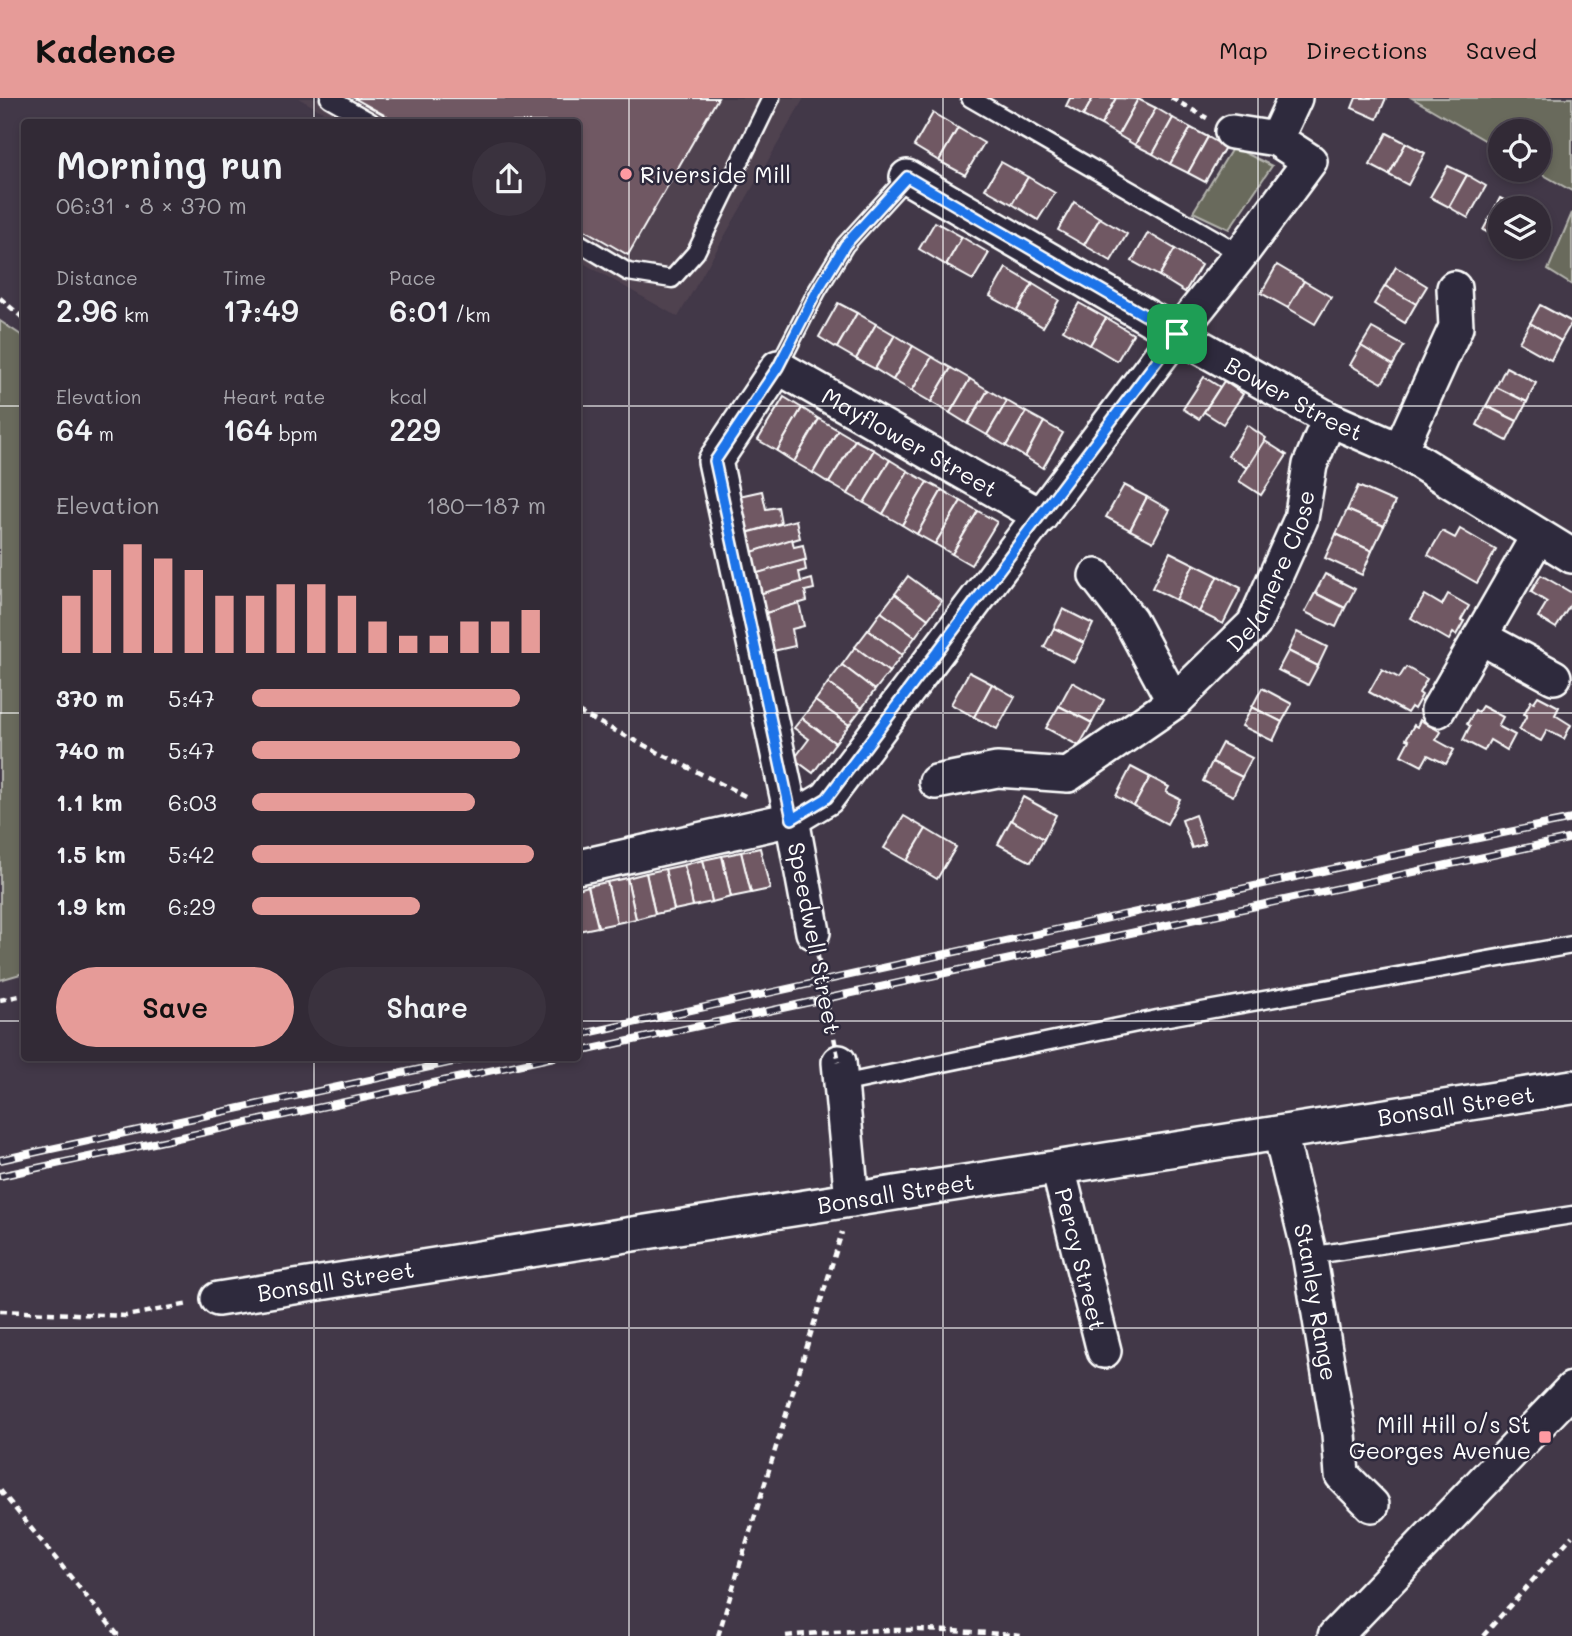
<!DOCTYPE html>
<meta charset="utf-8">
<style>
:root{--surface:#322a36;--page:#3a323e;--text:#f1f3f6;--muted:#a8a7ad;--line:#4d4651;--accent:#e69b98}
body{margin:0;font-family:Mali,sans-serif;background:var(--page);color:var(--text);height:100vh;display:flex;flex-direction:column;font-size:26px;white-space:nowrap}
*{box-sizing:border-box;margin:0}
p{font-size:23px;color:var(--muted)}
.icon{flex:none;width:38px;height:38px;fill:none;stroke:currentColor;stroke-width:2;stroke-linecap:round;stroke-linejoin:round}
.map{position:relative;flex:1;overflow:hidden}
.side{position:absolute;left:21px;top:21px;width:560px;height:942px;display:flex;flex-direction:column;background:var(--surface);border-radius:7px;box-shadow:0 4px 10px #0003,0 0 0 2px var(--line)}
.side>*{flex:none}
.fabs{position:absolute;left:1488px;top:21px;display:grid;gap:14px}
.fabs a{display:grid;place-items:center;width:63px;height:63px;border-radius:50%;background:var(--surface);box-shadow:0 4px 10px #0003,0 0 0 2px var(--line);font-size:35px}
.pin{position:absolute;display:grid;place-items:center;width:60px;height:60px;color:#fff;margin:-30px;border-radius:14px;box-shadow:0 4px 10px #0006}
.round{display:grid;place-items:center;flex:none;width:74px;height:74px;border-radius:37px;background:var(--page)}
.head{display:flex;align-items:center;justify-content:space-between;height:119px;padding:0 35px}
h1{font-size:38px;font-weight:600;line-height:52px}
.stats{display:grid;grid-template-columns:repeat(3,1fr);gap:10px;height:119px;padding:7px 35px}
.stats div{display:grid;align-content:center}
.stats b{font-size:30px;font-weight:600}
.stats small{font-size:19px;font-weight:400}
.stats p{font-size:19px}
.chart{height:196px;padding:14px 35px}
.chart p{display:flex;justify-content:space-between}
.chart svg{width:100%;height:126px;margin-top:7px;stroke:var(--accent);stroke-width:6}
.cta{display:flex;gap:14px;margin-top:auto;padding:14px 35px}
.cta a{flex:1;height:80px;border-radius:42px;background:var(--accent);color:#111;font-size:28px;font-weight:600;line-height:80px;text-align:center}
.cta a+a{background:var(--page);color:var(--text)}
ul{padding:0 35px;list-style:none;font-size:23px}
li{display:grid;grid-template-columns:112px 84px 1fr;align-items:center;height:52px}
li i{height:18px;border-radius:9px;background:var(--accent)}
header{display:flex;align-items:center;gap:42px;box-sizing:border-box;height:98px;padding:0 35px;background:var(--accent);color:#111}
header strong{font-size:33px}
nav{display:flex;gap:38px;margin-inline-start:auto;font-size:24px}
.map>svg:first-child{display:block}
</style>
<header>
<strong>Kadence</strong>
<nav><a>Map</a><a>Directions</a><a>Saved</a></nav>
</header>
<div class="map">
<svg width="1572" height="1538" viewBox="0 0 1572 1538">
<rect width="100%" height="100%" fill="#423848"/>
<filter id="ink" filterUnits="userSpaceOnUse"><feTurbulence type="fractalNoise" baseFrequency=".0143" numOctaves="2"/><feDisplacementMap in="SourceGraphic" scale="14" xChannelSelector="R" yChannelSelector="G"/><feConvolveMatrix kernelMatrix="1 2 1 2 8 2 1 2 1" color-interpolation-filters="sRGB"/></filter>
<g filter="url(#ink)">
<path fill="#504250" d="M298,0H804L678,219L578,162V24H341Z"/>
<g fill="#696a5c" stroke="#b4b4ae" stroke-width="2">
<path d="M1412,0H1572V93L1535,72H1538V33H1500V51Z"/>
<path d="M1233,49L1272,68L1229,131L1193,114Z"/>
<path d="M1572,115V187L1548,172Z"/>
<path d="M0,223L24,239V875L0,882Z"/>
</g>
<g fill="#705863" stroke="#fff" stroke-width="2">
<path d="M354,0H718L628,157L578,128V24H397Z"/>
<path d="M1070,0H1093L1083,18L1066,8Z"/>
<path d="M1093,0H1116L1101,27L1083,18Z"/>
<path d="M1116,0L1138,1L1118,37L1101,27Z"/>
<path d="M1356,0H1386L1377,21L1352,10Z"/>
<path d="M1138,1L1156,10L1135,47L1118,37Z"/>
<path d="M1156,10L1173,20L1153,56L1135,47Z"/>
<path d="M933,15L958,30L939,63L914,48Z"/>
<path d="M1173,20L1191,30L1170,66L1153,56Z"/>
<path d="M958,30L984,45L965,77L939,63Z"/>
<path d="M1191,30L1208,39L1188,75L1170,66Z"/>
<path d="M1387,35L1406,45L1389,77L1370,67Z"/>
<path d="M1208,39L1225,49L1205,84L1188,75Z"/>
<path d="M1406,45L1425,55L1408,87L1389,77Z"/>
<path d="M1001,64L1028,79L1012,106L985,91Z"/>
<path d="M1448,68L1467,77L1449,109L1430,99Z"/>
<path d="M1467,77L1486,88L1468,120L1449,109Z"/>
<path d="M1028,79L1055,95L1038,122L1012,106Z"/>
<path d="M1500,100L1519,110H1500V141L1483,132Z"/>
<path d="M1074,104L1100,120L1084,147L1058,132Z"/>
<path d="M1100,120L1127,136L1111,163L1084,147Z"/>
<path d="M935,124L962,139L946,167L919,151Z"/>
<path d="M1148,135L1175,151L1159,178L1132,163Z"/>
<path d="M962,139L989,155L973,182L946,167Z"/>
<path d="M1175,151L1201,167L1185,194L1159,178Z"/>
<path d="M1277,167L1304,183L1288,210L1261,195Z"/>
<path d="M1396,169L1427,188L1416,206L1385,188Z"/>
<path d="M1006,170L1033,186L1017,213L990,198Z"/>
<path d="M1304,183L1331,199L1315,226L1288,210Z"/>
<path d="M1033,186L1059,202L1043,229L1017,213Z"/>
<path d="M1385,188L1416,206L1405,225L1374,206Z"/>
<path d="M838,205L857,215L837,250L819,239Z"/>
<path d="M1079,205L1106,220L1090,247L1063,232Z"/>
<path d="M1540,207L1572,224L1561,243L1530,225Z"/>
<path d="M857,215L876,226L856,261L837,250Z"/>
<path d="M1106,220L1133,236L1117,263L1090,247Z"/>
<path d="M1530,225L1561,243L1551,262L1519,244Z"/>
<path d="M876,226L895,237L875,271L856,261Z"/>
<path d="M1372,230L1404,248L1393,267L1361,248Z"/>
<path d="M895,237L913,248L893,282L875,271Z"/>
<path d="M913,248L932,259L912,293L893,282Z"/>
<path d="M1361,248L1393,267L1382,285L1350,267Z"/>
<path d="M932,259L951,270L931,304L912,293Z"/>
<path d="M1506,269L1536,285L1527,304L1496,289Z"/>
<path d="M951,270L970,281L950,315L931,304Z"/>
<path d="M1204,279L1220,289L1199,321L1183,311Z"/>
<path d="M970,281L988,292L968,326L950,315Z"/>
<path d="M1224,283L1243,296L1223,326L1204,314Z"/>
<path d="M1496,289L1527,304L1517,323L1486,308Z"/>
<path d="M988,292L1007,303L987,337L968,326Z"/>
<path d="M784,299L802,310L777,353L758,342Z"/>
<path d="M1007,303L1026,314L1006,348L987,337Z"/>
<path d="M1486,308L1517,323L1507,343L1477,327Z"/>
<path d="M802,310L819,321L794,364L777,353Z"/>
<path d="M1026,314L1044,324L1025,359L1006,348Z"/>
<path d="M819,321L838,332L813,375L794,364Z"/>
<path d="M1044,324L1063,335L1043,370L1025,359Z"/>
<path d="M1247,327L1266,340L1247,370L1228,358Z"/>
<path d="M838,332L855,342L829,385L813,375Z"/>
<path d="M855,342L874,352L848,396L829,385Z"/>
<path d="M1265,343L1287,357L1261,397L1239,383Z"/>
<path d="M874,352L890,362L864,405L848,396Z"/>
<path d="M890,362L908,373L883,416L864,405Z"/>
<path d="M908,373L927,384L902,427L883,416Z"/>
<path d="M927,384L942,392L917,436L902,427Z"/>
<path d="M1124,387L1147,399L1130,432L1106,419Z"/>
<path d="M1358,388L1395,404L1384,428L1347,412Z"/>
<path d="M942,392L961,403L935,446L917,436Z"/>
<path d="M762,393L766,411L778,409L781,425L739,437L730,400Z"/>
<path d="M1147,399L1170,412L1153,444L1130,432Z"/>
<path d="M961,403L978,413L952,456L935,446Z"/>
<path d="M1347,412L1384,428L1372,453L1336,436Z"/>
<path d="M978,413L997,424L971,467L952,456Z"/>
<path d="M796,422L800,440L743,457L739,437Z"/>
<path d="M1460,431L1496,452L1477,485L1428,457L1442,433L1455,440Z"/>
<path d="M1336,436L1372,453L1362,477L1325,460Z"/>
<path d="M792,441L794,449L803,447L806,462L747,478L743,457Z"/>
<path d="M1170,454L1194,466L1176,502L1152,490Z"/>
<path d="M804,462L806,472L799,474L801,484L752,498L747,478Z"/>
<path d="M1194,466L1218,478L1199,514L1176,502Z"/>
<path d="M1325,476L1355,491L1345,510L1315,495Z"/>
<path d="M1541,477L1572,495V504L1556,530L1538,519L1547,504L1531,494Z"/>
<path d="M908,478L942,503L928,521L895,496Z"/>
<path d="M1218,478L1241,490L1223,526L1199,514Z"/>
<path d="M812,481L814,491L805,493L807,503L756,518L752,498Z"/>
<path d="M1315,495L1345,510L1336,529L1305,514Z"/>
<path d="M895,496L928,521L915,539L881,514Z"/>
<path d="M1448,496L1469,508L1461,522L1464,523L1456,537L1453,535L1449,542L1411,520L1425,497L1442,507Z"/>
<path d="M799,505L804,528L792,531L795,548L764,555L756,518Z"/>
<path d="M1063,511L1093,526L1084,545L1054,530Z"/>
<path d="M881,514L915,539L902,557L868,532Z"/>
<path d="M1054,530L1084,545L1074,564L1044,549Z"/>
<path d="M868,532L902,557L889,574L855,549Z"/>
<path d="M1297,534L1327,549L1318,568L1288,553Z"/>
<path d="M855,549L889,574L875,592L842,567Z"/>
<path d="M1288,553L1318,568L1308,587L1278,572Z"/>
<path d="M842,567L875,592L862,610L828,585Z"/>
<path d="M1406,569L1427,581L1419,595L1422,597L1414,611L1411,609L1407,615L1369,594L1382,571L1399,580Z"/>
<path d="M969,574L992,586L974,619L951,606Z"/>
<path d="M1072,584L1104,602L1092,625L1059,608Z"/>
<path d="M828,585L862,610L849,627L815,603Z"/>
<path d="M992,586L1015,599L997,631L974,619Z"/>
<path d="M1262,590L1292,606L1282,624L1252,609Z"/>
<path d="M1538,598L1559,609L1555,617L1571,627L1564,641L1547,632L1541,643L1519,632L1527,617L1524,616L1531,603L1534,604Z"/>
<path d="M815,603L849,627L835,645L802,620Z"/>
<path d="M1059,608L1092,625L1079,648L1046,630Z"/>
<path d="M1482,608L1503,619L1498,628L1515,637L1507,652L1490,642L1484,653L1463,642L1470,628L1467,626L1475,612L1478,614Z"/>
<path d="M1252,609L1282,624L1273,643L1242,628Z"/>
<path d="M802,620L835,645L813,675L794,661L809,641L794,630Z"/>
<path d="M1420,622L1441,634L1436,642L1454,652L1446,666L1428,657L1422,668L1401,657L1409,642L1406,641L1414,627L1417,629Z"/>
<path d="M1222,645L1252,660L1242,679L1212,664Z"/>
<path d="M1212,664L1242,679L1233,698L1203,683Z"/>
<path d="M1131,669L1150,679L1134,708L1116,698Z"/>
<path d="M1150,679L1169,689L1166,694L1180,701L1167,726L1134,708Z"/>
<path d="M1023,699L1056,717L1044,741L1011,722Z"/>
<path d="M1195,717L1205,746L1192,750L1182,722Z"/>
<path d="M904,718L926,731L907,763L884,750Z"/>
<path d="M1011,722L1044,741L1031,764L998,746Z"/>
<path d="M926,731L956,749L937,781L907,763Z"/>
<path d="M760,750L770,791L751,795L741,754Z"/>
<path d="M741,754L751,795L731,799L722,758Z"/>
<path d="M722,758L731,799L712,804L703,762Z"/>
<path d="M703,762L712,804L693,808L684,767Z"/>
<path d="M684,767L693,808L674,812L665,771Z"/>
<path d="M665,771L674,812L655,816L646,775Z"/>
<path d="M646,775L655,816L636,821L627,780Z"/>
<path d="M627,780L636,821L617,825L607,784Z"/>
<path d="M607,784L617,825L598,829L588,788Z"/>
<path d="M588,788L598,829L578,833V791Z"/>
</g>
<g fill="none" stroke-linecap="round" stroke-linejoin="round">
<g stroke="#fff" stroke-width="21">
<g id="service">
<path d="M329,0L371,24"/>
<path d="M970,0L1241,156"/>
<path d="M578,144L628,174L672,181L696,154L771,0"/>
<path d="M778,269L817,193L845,147L907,79"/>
<path d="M841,986L1157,921L1572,847"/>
<path d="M1309,1158L1572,1117"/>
</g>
</g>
<g stroke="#fff" stroke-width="38">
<g id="minor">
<path d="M1276,41L1295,0"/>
<path id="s1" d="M907,79L1177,236L1329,321L1400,352L1572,458"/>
<path d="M1400,352L1456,229L1454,190"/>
<path d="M1096,478L1130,522L1174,604"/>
<path d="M1480,539L1554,579"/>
<path d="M1438,612L1538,438"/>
<path id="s2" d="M936,684L997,672L1068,677L1174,604L1254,526L1301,421L1310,367L1329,321"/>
<path d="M578,769L792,721L827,700L1177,236L1241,156L1310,63L1276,41L1232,34"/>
<path id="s3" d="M813,834L792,721L715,363L778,269L1041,418"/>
<path d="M839,964L852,1102"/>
<path id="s4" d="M1280,1035L1308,1149L1339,1336L1342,1377L1372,1407"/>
<path id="s5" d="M1058,1070L1104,1253"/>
<path id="s6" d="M218,1201L1572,989"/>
<path d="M1335,1538L1572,1291"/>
</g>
</g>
<g stroke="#fff" stroke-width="4.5" stroke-dasharray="7 5" stroke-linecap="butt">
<path d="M1171,0L1207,20"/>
<path d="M0,200L24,221"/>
<path d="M578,614L747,699"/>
<path d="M0,902L24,897"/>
<path d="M0,1213L126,1218L189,1206"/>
<path d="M0,1392L117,1536L116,1538"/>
<path d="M718,1538L842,1134"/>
<path d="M786,1538C864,1530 943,1530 1021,1538"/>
<path d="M1483,1538L1572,1438"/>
</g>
<use href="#service" stroke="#2f2a3d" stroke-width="16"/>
<use href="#minor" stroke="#2f2a3d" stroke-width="33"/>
<g stroke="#fff" stroke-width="8">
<g id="rail">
<path d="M578,937L1386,759L1572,721"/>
<path d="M578,954L1572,740"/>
<path d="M0,1062L476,959"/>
<path d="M0,1078L554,959"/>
</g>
</g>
<use href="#rail" stroke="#2f2a3d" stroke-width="5" stroke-dasharray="16" stroke-linecap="butt"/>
<path stroke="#fff" stroke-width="4.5" stroke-dasharray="7 5" stroke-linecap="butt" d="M813,834L839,964"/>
</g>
</g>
<g fill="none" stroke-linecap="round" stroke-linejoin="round" filter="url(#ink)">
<g stroke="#fff" stroke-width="14">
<path id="route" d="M907,79L1177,236L827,700L792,721L715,363L778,269L817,193L845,147Z"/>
</g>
<use href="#route" stroke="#1a73e8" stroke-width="9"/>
</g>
<path fill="none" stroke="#fff" stroke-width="2" stroke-opacity="0.55" d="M314,0V24M629,0V1538M943,0V1538M1258,0V1538M0,308H24M578,308H1572M0,615H24M578,615H1572M0,923H24M578,923H1572M314,959V1538M0,1230H1572"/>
<g fill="#ff9aa2" stroke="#2f2a3d" stroke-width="2.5">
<circle cx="626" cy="76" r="7"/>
<rect x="1538" y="1332" width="14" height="14" rx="3.5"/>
</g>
<g text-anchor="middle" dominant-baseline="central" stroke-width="5" stroke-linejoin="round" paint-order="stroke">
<g font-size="23" fill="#fff" stroke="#2f2a3d" text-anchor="start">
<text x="640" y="76">Riverside Mill</text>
<text x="1531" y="1326" text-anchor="end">Mill Hill o/s St<tspan x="1531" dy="26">Georges Avenue</tspan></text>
</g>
<g font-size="23" fill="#fff" stroke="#2f2a3d">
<text stroke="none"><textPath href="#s1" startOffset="446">Bower Street</textPath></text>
<text stroke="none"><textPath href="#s3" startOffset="746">Mayflower Street</textPath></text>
<text stroke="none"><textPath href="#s2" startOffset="429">Delamere Close</textPath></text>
<text transform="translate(815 840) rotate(79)">Speedwell Street</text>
<text stroke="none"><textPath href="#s6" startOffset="1253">Bonsall Street</textPath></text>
<text stroke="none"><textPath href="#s6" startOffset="686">Bonsall Street</textPath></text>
<text stroke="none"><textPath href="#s5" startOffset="94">Percy Street</textPath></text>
<text stroke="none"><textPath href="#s6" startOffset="119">Bonsall Street</textPath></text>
<text stroke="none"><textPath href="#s4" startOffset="173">Stanley Range</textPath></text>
</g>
</g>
</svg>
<div class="fabs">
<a><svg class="icon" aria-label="locate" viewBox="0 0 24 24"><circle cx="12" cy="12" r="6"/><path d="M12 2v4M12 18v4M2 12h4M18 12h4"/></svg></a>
<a><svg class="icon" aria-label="layers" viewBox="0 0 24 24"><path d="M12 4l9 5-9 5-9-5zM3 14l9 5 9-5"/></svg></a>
</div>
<div class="pin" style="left:1177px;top:236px;background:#1e9e55"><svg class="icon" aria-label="arrive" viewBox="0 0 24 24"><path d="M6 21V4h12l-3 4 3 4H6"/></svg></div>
<section class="side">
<div class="head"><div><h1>Morning run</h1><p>06:31 · 8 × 370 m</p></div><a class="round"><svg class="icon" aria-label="share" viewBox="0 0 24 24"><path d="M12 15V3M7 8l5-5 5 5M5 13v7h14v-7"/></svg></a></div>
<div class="stats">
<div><p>Distance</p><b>2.96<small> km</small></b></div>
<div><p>Time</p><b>17:49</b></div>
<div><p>Pace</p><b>6:01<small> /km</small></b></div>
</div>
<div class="stats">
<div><p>Elevation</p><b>64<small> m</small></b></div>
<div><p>Heart rate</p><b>164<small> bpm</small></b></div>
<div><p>kcal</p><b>229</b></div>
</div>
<div class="chart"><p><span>Elevation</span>180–187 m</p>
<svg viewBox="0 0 160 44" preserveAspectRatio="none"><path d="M5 44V24M15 44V15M25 44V6M35 44V11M45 44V15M55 44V24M65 44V24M75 44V20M85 44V20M95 44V24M105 44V33M115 44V38M125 44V38M135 44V33M145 44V33M155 44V29"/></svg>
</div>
<ul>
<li><b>370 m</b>5:47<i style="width:91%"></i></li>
<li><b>740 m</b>5:47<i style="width:91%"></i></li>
<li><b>1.1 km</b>6:03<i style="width:76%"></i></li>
<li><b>1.5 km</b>5:42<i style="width:96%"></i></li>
<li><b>1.9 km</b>6:29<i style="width:57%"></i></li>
</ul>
<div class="cta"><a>Save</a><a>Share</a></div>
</section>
</div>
